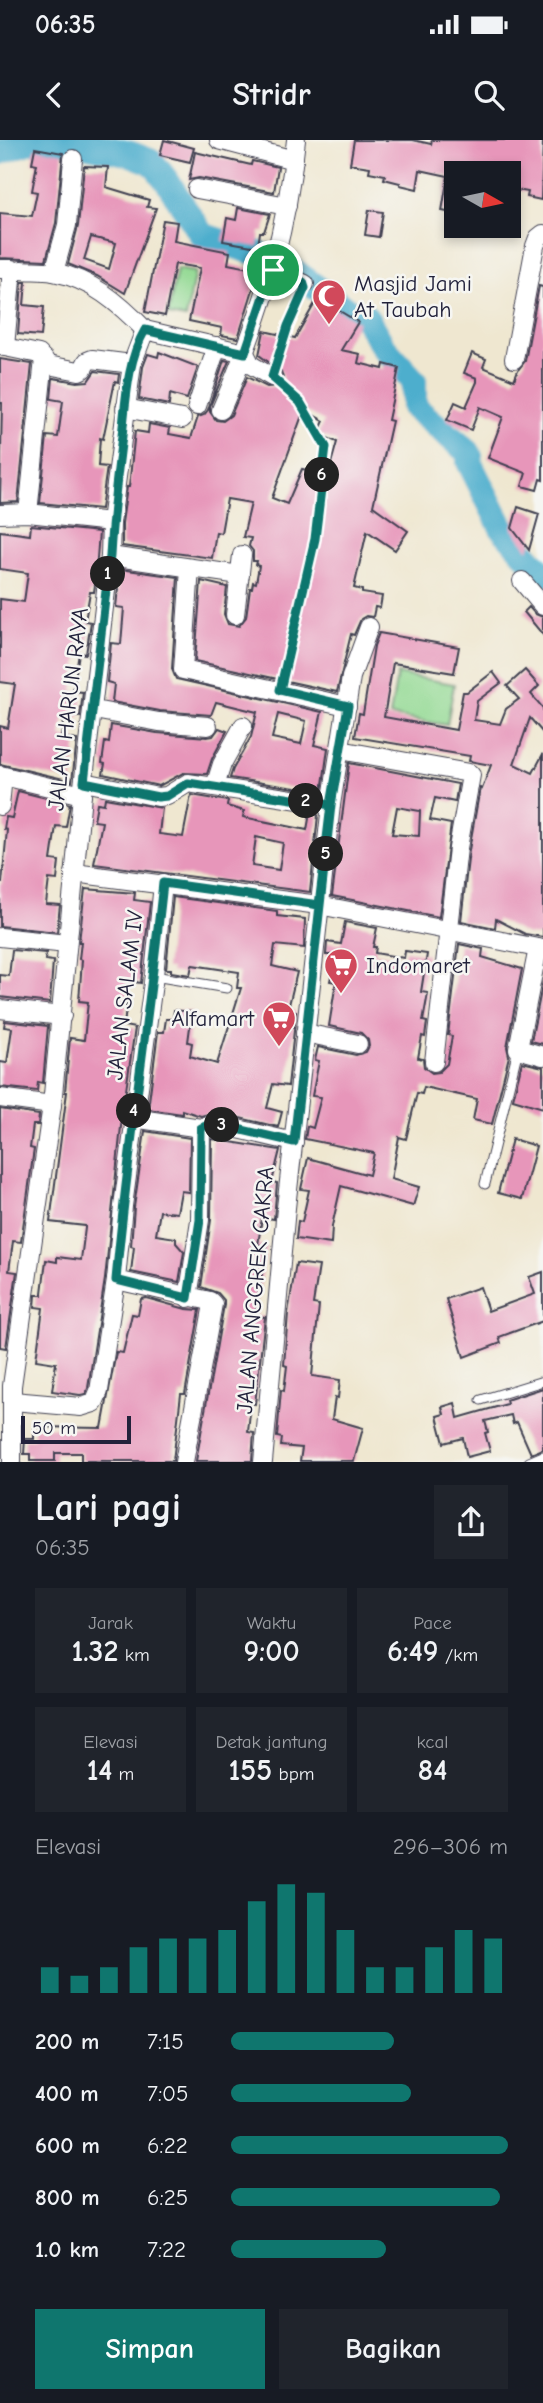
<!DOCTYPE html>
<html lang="id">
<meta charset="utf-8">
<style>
:root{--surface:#171b24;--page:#20242c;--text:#f1f3f6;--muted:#9ea1a6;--accent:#0f766e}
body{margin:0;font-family:"Comic Neue",sans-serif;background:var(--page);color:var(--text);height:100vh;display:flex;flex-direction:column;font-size:26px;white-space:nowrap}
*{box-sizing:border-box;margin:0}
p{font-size:23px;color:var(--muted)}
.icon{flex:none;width:38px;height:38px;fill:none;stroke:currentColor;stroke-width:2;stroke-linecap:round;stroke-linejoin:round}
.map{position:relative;height:1322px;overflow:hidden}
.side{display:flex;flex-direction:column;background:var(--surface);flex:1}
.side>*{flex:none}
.needle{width:46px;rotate:99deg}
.controls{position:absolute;left:444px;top:21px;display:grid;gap:14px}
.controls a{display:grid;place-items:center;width:77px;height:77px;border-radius:0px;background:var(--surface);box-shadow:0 4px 10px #0003;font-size:35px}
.scale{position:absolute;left:21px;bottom:18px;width:110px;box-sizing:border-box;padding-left:7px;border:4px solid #22223b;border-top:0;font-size:19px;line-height:24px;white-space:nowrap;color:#22223b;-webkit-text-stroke:5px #f6f6f2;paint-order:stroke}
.pin{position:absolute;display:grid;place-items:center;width:60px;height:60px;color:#fff;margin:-30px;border:4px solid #fff;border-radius:50%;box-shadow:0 2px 7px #0007}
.km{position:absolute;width:35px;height:35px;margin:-18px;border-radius:50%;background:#222;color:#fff;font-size:19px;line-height:35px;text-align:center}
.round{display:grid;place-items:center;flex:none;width:74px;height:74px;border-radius:0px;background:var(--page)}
.summary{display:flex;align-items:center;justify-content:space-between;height:119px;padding:0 35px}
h1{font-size:38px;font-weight:800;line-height:52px}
.stats{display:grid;grid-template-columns:repeat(3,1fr);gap:10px;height:119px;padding:7px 35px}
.stats div{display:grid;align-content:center;border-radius:0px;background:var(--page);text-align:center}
.stats b{font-size:30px;font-weight:800}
.stats small{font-size:19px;font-weight:400}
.stats p{font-size:19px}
.chart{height:196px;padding:14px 35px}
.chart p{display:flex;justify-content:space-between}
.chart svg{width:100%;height:126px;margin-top:7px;stroke:var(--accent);stroke-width:6}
.cta{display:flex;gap:14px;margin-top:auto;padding:14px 35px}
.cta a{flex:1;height:80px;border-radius:0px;background:var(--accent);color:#fff;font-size:28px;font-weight:800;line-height:80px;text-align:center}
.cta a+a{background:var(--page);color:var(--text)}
ul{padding:0 35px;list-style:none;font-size:23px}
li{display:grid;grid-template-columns:112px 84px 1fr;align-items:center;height:52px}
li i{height:18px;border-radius:9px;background:var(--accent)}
.status{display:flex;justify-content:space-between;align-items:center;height:49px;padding:0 35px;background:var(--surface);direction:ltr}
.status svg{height:19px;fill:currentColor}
header{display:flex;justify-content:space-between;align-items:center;height:91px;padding:0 35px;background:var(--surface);font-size:32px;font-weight:800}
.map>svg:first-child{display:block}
</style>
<div class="status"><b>06:35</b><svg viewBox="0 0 49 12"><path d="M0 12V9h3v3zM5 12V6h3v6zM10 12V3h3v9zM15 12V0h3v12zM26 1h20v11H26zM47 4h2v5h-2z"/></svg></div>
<header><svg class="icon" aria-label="back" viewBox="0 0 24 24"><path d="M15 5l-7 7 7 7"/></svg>Stridr<svg class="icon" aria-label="search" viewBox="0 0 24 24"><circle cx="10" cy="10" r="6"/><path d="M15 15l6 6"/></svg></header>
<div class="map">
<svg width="543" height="1322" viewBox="0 0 543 1322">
<rect width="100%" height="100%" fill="#f6f6f2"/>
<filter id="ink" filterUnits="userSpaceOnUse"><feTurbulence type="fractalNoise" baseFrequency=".0143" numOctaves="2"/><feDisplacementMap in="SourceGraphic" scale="14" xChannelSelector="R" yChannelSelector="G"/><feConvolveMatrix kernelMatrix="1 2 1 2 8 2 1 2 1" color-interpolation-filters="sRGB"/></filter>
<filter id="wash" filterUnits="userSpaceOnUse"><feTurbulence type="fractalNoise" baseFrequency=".00686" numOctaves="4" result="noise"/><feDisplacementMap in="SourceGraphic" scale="28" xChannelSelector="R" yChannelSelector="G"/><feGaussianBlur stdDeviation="1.57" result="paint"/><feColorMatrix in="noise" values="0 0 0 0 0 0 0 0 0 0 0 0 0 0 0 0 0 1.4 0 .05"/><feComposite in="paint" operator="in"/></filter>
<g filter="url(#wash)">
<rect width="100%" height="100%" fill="#efe7d0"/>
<g fill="#93d993" stroke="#5a7e67" stroke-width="2">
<path d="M177,129L195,132L186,178L168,175Z"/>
<path d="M397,534L454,544L447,585L390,576Z"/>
</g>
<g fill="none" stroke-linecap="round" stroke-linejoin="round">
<path stroke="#4eaecd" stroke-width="26" d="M0,12L33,0L70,1L131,14L152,22L167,41L202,95L280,121L349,171L365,176L384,208L414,241V267L468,312L470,317L469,322L502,388L543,434"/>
</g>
<g id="blocks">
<g fill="#e796ba" fill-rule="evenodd">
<path d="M164,0L194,8L190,22L160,15Z"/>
<path d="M354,0H413L431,4L432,0H543L541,60L527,57L528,52L511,49L515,33H457V74L442,71L448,36L420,30L417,49L400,45V43L384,39L385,35L369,32L370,27L350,24Z"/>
<path d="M35,8L63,13L56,83L46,120L0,118V73L32,76L37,52L32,51L37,24L32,23Z"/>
<path d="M195,12L251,25L252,21L278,27L274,52L199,38L189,40Z"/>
<path d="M84,26L108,27L106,47L149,60L147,67L156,68L125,153L97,136L68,124L78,86ZM91,97L116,103L109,129L84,120Z"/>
<path d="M238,68L270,74L264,92H260L258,107L223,101L227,78L236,80Z"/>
<path d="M369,70L383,72L379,97L365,95Z"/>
<path d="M163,80L177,82L174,101L230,112L228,124L259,130L238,198L221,195L222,188L189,181L200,128L175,124L165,176L145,172Z"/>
<path d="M22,142H26L24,165L44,167L41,196L18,194Z"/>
<path d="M539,146L543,147V340L540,339L537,350L522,346L526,333L488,318L503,277L480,267L471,290L447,280L455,262L466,267L477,242V238L464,233L472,213L486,219L483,227L514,240L518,230L525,221Z"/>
<path d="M318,158L358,182L341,210L360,214L358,223L383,229L384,224L399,228L388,280L392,281L373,366L408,391L395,410L367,391L354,448L362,450V453L382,456L380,468L375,467L373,477L366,476L361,479L354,495L351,494L337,552L195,521L201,441L227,447L224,474L228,484L239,486L246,477L250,448H252L253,442L256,443L259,426L256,425L257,421H253V411L249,406L251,398L243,397L251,363L227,359L221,393L216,392L212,418L122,406V383L127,347H129L135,291L148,293L149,284L170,288L169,294L191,298L198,277L204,275L208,270L224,220L229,221L210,266V272L216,280L223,281L231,275L247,237L267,247L278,246L283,238L281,231L259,215L264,191L295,198ZM304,270L324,281L318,294L337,302L328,334L302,329L287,364L272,358Z"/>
<path d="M159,212L198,227L187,259L170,254L169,265L139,259L143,227L148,214L158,217Z"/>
<path d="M0,219L32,224L18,362L0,363L2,263H0Z"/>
<path d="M95,231L119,234L118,242L115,241L103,299L100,298L98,326L107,327L101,369L40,363L47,296L58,297L63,261L51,259L53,238L77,242L88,241Z"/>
<path d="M518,367L539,374L529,410L512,388Z"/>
<path d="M31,385L99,392L95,445L94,452H90L85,481L91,482L86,514L79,513L73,551L83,552L80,577L64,575L61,597L77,600L72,641L0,624V586L8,588L15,544L0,542V459L24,462L28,433L0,429V391L30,395Z"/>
<path d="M120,429L178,437L172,529L176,539L322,572L314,605L328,608L322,652L230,638L233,629L251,597L257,572L216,562L211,575L160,571L112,562L114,544L107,542L111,503L121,504L124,468L116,467ZM278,574L306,581L301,604L272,598Z"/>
<path d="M529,467L535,474L543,477V495L524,472Z"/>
<path d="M379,493L459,507L454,533L393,523L384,577L456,590L463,552H467L493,532L501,543L477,561L474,580L500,584L506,569L519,559L507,546L525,530L539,546L531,554L543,568V593L530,578L514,624L533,633L543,614V797L525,794L496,779L495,788L461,781L469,710L480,648L482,649L491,625L469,621L470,616L355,597L359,573L363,574L374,506Z"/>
<path d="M111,585L157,593L207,597L213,596L219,588L227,591L212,619L207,634L183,633L159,646L103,634L105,624L102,623L105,602L109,603Z"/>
<path d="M349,623L458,644L455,662L435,658L430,680L451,684L439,777L332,756ZM397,667L420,671L419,696L392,694Z"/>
<path d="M18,651L70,664L66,687L56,686L51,720L59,721L57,740L49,739L46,764L60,765L57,792L0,786V743H2L7,690L4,689L6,677L12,678Z"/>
<path d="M191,655L228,661L227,666L244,671L243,677L307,690L310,673L318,675L310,752L94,724L102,682L94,681L97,663L104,664L105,658L162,668L159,694L183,697ZM256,697L283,703L279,730L252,726Z"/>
<path d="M85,749L135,753L134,760L150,762L141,843L129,841L124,886L135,888L122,977L105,1139L88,1248L86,1254L80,1255L52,1251L56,1223L36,1220L43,1168L35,1167L36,1155H42V1153L46,1120L57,1122V1117L81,1120L85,1088V1086L50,1082L67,952H65L70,898L84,900L88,862L79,861L82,820L79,819L81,802H79Z"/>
<path d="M173,757L277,771V776L305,779L304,808L275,805L272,826L297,832L288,869L296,872L288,946L273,944L267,968L282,972L278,987L215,972L201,976L182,970V974L148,969L158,892H164L166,879H173L174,870L192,872L188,902L192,903L190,916L217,924L241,848H237L239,832L192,825L190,835L171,832V829H166Z"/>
<path d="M345,782L377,788L373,807H376L375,813L404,818L405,811L427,814L421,852L428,853L423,881L427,882L425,897L422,896L418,918L423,919L424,927L432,933L439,932L447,924L452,896L448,895L459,804L483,809L482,817L522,829L507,907L509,916L492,984L473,980L477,959L424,947L422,954L417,953L406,999L399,997L391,1039L419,1047L413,1066L341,1046L332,1086L331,1104L296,1099L298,1081L302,1082L309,1050L301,1049L308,1018L369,1035L374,1013L305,999L307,986L313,988L321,957L312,956L319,921L315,920L318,907L356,915L366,912L369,906L368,900L361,893L329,886L336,842L330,841L333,828L329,827L331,815H326L327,802L341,804Z"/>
<path d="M12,810L46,813L45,820L53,821L50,863L0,857V835L9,836Z"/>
<path d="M543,841V904L531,901Z"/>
<path d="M5,881L48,886L43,943L38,942L37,951L0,947V922L7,923L12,888L4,887Z"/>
<path d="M522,922L543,927V968L513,959Z"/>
<path d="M0,969L39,975L38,985H33L30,1008L34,1009L21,1102L13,1101L9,1131L17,1132L6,1208L0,1207Z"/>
<path d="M145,991L190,998L189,1052L181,1051L177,1073L160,1071L156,1095L176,1098V1103L184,1112L179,1142L131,1132L134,1107L131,1106L134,1067Z"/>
<path d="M212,999L280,1010L272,1042L277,1043L274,1079L262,1077L258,1105L267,1106L257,1161L256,1176L265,1177L255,1264L251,1263L248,1292L254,1293L252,1321H196L224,1165V1160L218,1153L201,1147L211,1080Z"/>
<path d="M512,999L536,1006L522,1059L498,1053Z"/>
<path d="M296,1123L319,1126L313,1164L319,1165L312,1236L340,1240L338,1258L335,1257L332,1279L363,1288L354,1321H300L302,1308L281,1306L282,1298L277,1297L281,1250L284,1251L287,1226L284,1225L288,1173Z"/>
<path d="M543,1132V1181L499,1197L501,1203L464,1217L446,1159L480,1147L488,1171L535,1154L529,1137Z"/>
<path d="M146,1158L186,1169L200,1170L185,1254H181L173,1321H81V1313H55V1321H30V1314H24L25,1299H34V1287L102,1288L116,1212L123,1213L132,1174L138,1175L141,1159Z"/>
<path d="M543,1248V1309L531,1314L517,1282L513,1284L511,1275L485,1281L488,1292L485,1293L490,1311L467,1317L463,1298L444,1303L437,1276L444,1274L442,1267L455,1263L458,1278L507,1264L506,1260Z"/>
</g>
</g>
</g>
<g filter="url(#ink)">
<use href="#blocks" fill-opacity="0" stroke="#414051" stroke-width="2"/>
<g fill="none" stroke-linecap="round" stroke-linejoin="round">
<g stroke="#414051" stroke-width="11">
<g id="service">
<path d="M154,836L227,848"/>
<path d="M485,1044L518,909"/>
<path d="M481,1260L543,1241"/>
<path d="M529,1322L543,1316"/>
</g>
</g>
<g stroke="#414051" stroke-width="20">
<g id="minor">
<path d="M219,0L294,20"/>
<path d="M197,49L287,66"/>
<path d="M0,129H12L5,207"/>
<path d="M21,130C31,131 43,130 53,132C91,139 119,163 145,190"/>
<path d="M273,130L305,144"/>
<path d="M54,132L67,85L73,19"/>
<path d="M0,206L39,214L48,225L79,231L83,229L87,221L92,219L132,224"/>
<path d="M245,213L251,225L272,237"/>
<path d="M514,219L535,106L538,98L543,94"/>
<path d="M197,266L217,206"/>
<path d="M125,268L182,279"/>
<path d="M221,270C260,180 286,98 296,0"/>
<path d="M28,373L44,219"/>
<path d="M0,374L28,373L111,382"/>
<path d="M110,416L240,435"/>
<path d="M190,428L183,530L347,566"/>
<path d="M522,441L543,466"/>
<path d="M235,475L242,415"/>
<path d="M94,570L159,582L208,586"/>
<path d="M340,610L469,633L471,635L458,708L434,922"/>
<path d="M0,635L82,655"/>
<path d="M84,642L158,657L167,656L188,643L331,665"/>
<path d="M215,646L222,624L243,586"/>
<path d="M0,666L3,636"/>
<path d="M74,733L319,765L543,809"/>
<path d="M0,797L67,804"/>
<path d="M538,808L518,909L543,916"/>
<path d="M0,869L62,876"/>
<path d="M305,893L358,904"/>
<path d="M0,958L52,965"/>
<path d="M133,978L201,988L212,983L294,1002"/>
<path d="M116,1140L210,1161L213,1164L184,1322"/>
<path d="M188,1158L200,1080L201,988"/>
<path d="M13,1261L81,1267L94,1263L99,1251L116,1140L123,1066L154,836L163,743"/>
<path d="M12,1322V1246L52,965L82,655L110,416L111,382L132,224L145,190L245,213"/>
<path d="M263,1322L286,1068L331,665L351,537L369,487"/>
</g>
</g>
<g stroke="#414051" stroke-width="2.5" stroke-dasharray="2 5" stroke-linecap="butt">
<path d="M276,222L288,186L300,159"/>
<path d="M283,536L315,399L326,307L300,262L283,247"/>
</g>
<use href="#service" stroke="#fff" stroke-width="9"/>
<use href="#minor" stroke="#fff" stroke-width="18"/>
</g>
</g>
<g fill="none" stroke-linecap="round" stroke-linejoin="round" filter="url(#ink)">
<g stroke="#fff" stroke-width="14">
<path id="route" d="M273,130L245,213L145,190C127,221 126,261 122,296C117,336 112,376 110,416L84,642L158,657L167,656L188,643L331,665L294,1002L212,983L201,988L200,1080L188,1158L116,1140C128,1007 149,876 163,743L319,765L331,665L348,566L280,550L315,399L326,307L300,262L272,237L288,186L305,148L303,142L273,130"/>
</g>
<use href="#route" stroke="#0f766e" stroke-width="9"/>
</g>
<defs>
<g id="mosque-pin" transform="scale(1.75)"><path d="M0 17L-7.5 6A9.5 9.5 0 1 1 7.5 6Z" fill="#d1495b" stroke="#f6f6f2"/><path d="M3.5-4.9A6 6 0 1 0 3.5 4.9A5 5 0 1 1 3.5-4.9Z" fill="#fff"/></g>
<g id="supermarket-pin" transform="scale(1.75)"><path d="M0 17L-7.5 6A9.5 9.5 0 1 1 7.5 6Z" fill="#d1495b" stroke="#f6f6f2"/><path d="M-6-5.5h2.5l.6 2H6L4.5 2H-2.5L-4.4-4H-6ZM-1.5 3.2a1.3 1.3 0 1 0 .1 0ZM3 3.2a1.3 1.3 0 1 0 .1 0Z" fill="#fff"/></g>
</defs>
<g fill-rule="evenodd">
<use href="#mosque-pin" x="329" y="156"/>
<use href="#supermarket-pin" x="341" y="825"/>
<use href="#supermarket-pin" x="279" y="878"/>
</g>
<g text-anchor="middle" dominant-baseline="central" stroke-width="5" stroke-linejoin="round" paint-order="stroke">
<g font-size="23" fill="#22223b" stroke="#f6f6f2" text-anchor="start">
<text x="354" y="143">Masjid Jami<tspan x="354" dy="26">At Taubah</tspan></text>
<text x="366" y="825">Indomaret</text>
<text x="254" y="878" text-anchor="end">Alfamart</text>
</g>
<g font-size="23" fill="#22223b" stroke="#f6f6f2">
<text transform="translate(68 569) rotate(-83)">JALAN HARUN RAYA</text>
<text transform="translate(125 855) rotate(-83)">JALAN SALAM IV</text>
<text transform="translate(255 1150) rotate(-85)">JALAN ANGGREK CAKRA</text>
</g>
</g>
</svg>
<div class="controls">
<a><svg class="needle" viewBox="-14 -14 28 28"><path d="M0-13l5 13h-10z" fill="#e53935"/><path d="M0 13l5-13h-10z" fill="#9ea1a6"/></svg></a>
</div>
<div class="scale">50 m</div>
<div class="pin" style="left:273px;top:130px;background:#1e9e55"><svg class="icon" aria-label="arrive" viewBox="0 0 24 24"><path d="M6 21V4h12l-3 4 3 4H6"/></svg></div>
<b class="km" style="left:108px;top:434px">1</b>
<b class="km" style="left:306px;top:661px">2</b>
<b class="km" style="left:222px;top:985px">3</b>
<b class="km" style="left:134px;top:971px">4</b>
<b class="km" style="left:326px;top:714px">5</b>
<b class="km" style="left:322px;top:335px">6</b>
</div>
<section class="side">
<div class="summary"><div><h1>Lari pagi</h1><p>06:35</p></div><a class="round"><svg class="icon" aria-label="share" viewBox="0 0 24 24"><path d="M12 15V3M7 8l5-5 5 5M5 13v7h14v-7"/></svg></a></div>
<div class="stats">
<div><p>Jarak</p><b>1.32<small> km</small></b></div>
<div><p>Waktu</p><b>9:00</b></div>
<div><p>Pace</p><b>6:49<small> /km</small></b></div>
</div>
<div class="stats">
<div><p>Elevasi</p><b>14<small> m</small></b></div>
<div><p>Detak jantung</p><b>155<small> bpm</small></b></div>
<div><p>kcal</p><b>84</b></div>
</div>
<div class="chart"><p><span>Elevasi</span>296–306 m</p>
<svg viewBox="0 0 160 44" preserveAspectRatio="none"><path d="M5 44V35M15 44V38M25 44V35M35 44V28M45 44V25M55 44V25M65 44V22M75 44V12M85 44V6M95 44V9M105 44V22M115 44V35M125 44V35M135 44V28M145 44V22M155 44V25"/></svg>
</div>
<ul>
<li><b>200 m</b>7:15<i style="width:59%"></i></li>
<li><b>400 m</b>7:05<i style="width:65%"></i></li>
<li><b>600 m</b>6:22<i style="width:100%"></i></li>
<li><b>800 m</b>6:25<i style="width:97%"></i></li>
<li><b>1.0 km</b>7:22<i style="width:56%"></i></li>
</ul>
<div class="cta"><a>Simpan</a><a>Bagikan</a></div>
</section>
